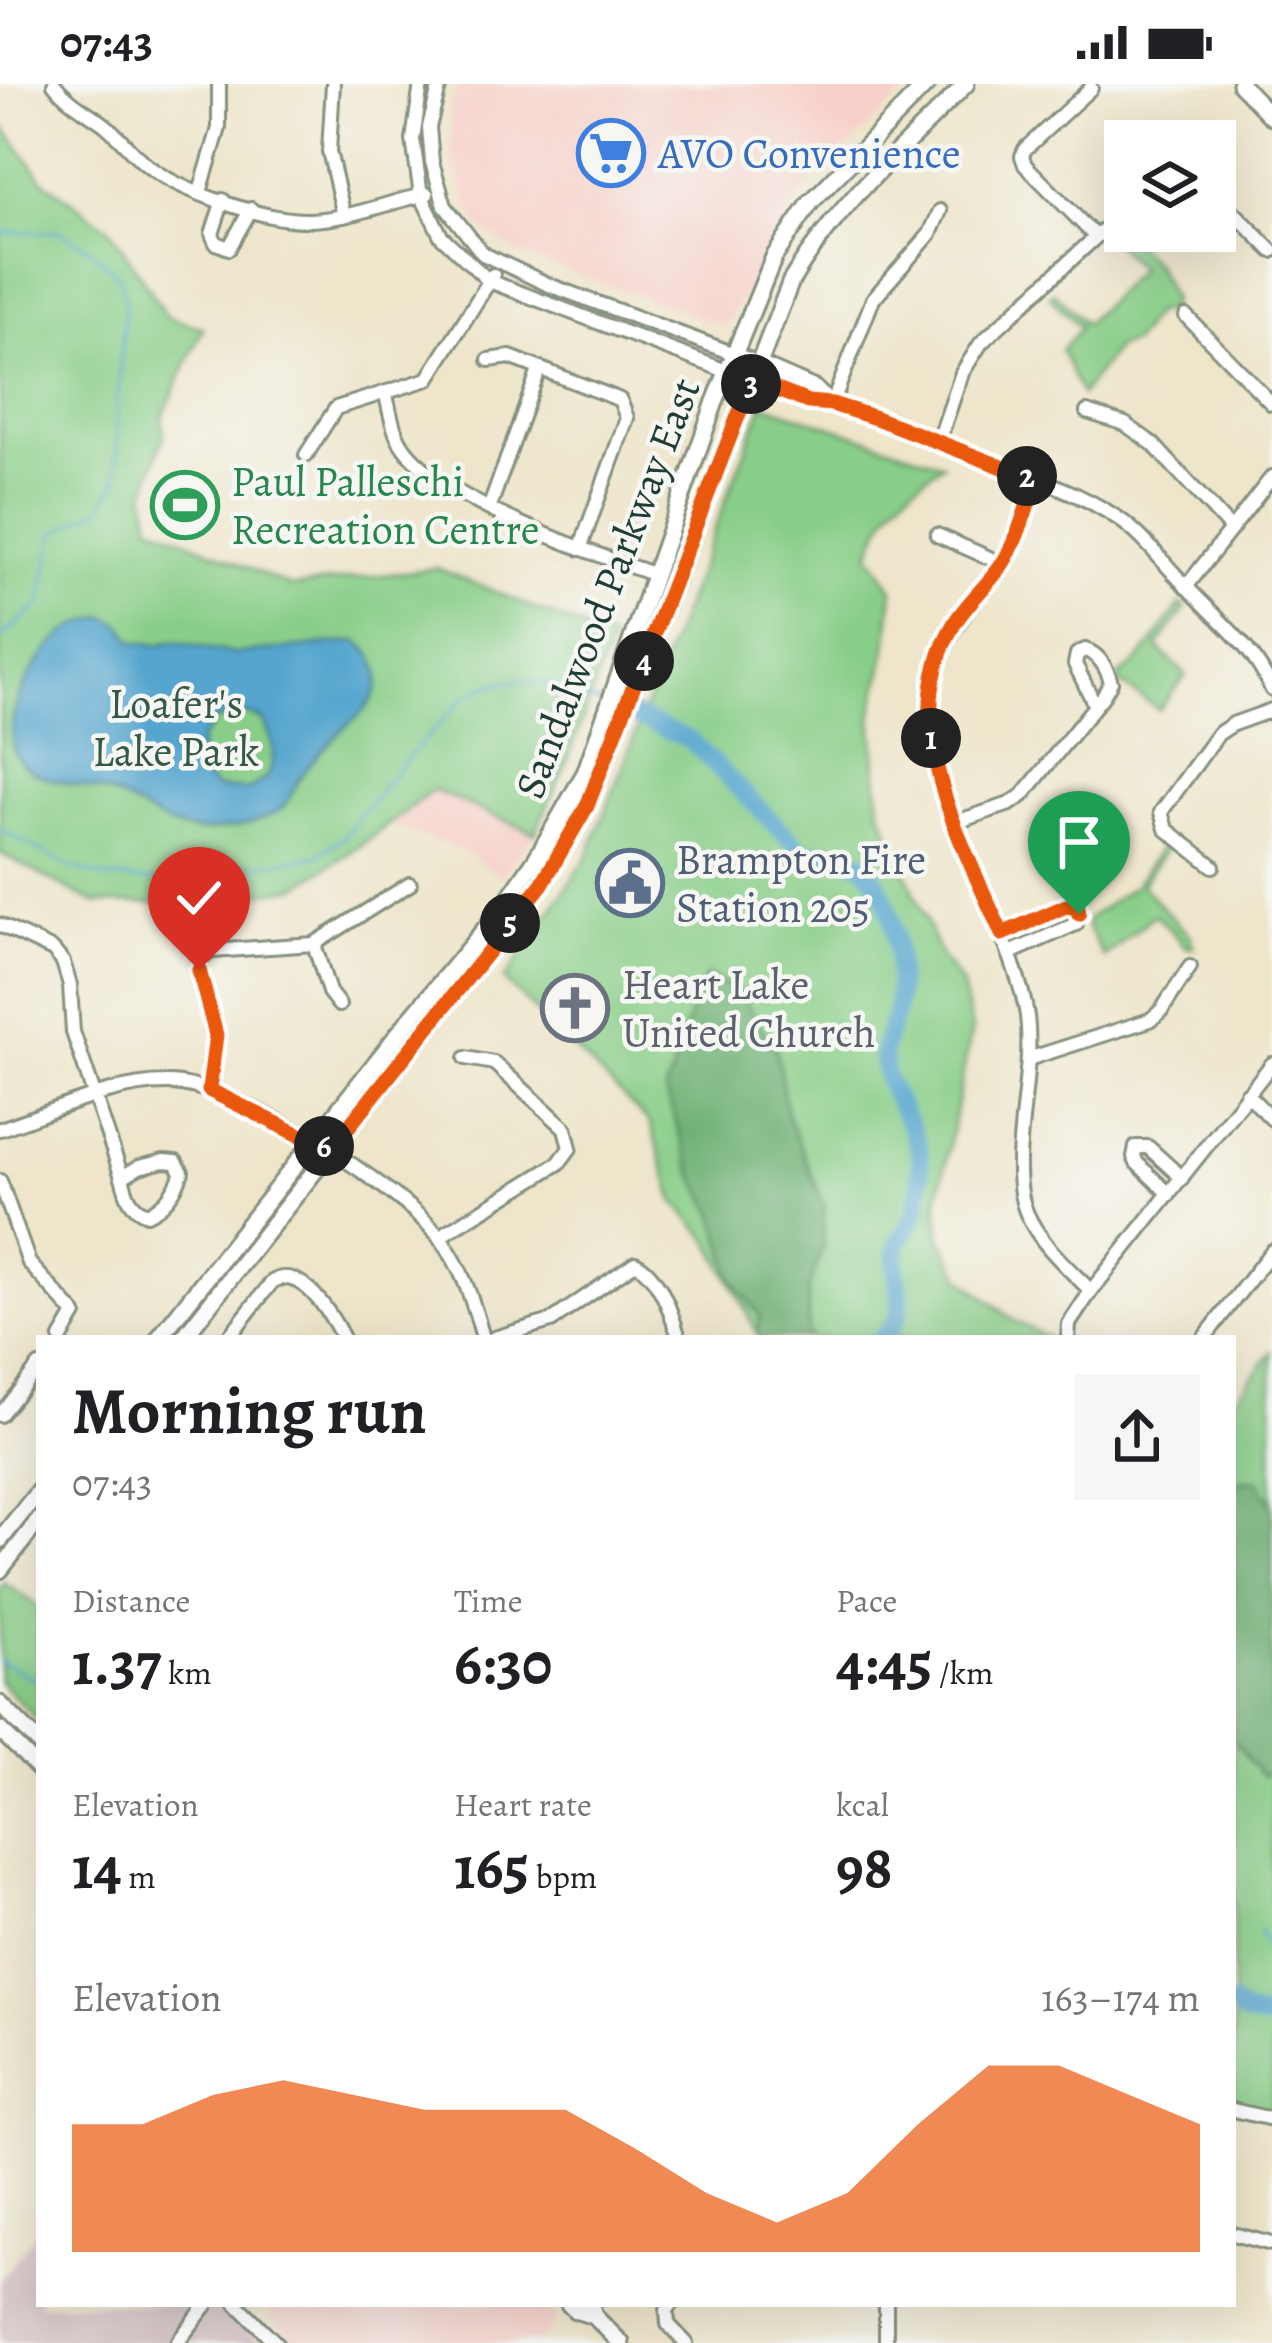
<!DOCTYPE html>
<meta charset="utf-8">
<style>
:root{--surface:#fff;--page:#f6f6f6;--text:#202124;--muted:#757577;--accent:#ea580c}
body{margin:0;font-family:Alegreya,serif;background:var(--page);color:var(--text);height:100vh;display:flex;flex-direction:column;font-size:45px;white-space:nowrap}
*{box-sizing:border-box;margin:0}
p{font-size:39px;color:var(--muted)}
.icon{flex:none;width:66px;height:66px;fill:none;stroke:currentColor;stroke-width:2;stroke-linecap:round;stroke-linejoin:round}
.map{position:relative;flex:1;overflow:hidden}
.details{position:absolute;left:36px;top:1251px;width:1200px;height:972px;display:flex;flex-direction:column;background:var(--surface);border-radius:0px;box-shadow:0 12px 48px #0002}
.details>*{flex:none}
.buttons{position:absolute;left:1104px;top:36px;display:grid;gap:24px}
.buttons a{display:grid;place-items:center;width:132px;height:132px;border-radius:0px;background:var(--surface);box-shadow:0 12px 48px #0002;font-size:60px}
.pin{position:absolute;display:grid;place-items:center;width:102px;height:102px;color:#fff;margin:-123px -51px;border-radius:50% 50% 50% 0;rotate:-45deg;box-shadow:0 0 12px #0007}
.pin .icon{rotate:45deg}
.km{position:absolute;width:60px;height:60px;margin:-30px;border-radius:50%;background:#222;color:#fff;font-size:33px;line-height:60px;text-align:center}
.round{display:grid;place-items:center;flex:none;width:126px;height:126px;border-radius:0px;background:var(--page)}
.overview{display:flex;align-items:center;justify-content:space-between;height:204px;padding:0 36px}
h1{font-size:66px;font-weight:600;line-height:90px}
.metrics{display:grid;grid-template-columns:repeat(3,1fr);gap:18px;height:204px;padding:12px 36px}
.metrics div{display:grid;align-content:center}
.metrics b{font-size:60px;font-weight:600}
.metrics small{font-size:33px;font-weight:400}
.metrics p{font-size:33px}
.chart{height:336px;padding:24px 36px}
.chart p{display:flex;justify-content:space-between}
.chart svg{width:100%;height:216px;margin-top:12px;fill:var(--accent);opacity:.7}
.status{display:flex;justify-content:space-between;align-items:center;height:84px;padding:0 60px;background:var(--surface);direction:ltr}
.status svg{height:33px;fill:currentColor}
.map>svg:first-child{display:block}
</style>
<div class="status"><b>07:43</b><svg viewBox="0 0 49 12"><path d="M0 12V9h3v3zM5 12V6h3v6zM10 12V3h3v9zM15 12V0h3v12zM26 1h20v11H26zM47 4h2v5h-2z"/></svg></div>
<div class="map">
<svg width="1272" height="2259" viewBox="0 0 1272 2259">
<rect width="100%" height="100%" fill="#f6f6f2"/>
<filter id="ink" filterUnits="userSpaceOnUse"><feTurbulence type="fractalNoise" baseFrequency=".00833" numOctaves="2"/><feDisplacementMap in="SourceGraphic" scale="24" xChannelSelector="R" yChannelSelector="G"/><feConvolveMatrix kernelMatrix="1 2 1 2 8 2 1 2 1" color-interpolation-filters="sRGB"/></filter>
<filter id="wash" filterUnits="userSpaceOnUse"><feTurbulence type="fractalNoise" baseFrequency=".004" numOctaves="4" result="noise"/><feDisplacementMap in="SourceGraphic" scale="48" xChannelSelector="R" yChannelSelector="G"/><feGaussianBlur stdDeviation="2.7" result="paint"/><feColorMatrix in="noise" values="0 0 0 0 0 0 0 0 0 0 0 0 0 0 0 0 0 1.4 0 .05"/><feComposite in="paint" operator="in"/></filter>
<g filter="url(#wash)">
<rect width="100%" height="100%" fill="#eee5ca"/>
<g fill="#f7d0c9">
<path d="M460,0H913L802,108L726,242L517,169L477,140L452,78L450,19Z"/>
<path d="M433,706L535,749L501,794L467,768L389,740Z"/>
<path d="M260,2220H541L557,2237L539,2259H298Z"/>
</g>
<path fill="#d2bec1" d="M39,2145V2220H223L261,2259H0V2196Z"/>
<g fill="#89ce88" stroke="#54865e" stroke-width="3">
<path d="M0,38L44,97L111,146L167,233L203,244L162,334L164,351L145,408L151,440L291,503L437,484L611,556L566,681L535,749L433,706L363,760L295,804L181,819H94L0,769Z"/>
<path d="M1121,146L1156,181L1172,215L1166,228H1155L1133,258L1116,264L1081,311L1061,266L1080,244L1049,212L1054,208L1085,240L1139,185L1110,154Z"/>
<path d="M763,320L943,380C904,406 884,425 870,470L893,505L887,565L872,632L880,725L941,873L961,900L972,944L937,1121L941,1155L962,1194L1014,1237L1050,1254H760L710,1157L675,1118L650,1039L504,896L588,772Z"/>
<path d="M1181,520L1186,524L1157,563L1186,591L1159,626L1120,599L1119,592C1146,576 1161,544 1181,520Z"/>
<path d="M1166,756H1172L1141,801L1190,852L1193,864L1186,863L1155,830L1104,874L1087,842L1089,834L1135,801Z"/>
<path d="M1272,1268V2030L1233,2020V1318Z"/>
<path d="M4,1499L39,1523V1638L0,1598V1505Z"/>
</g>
<g fill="#6eb174" stroke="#467754" stroke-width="3">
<path d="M706,891L739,908L776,966L787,1030L824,1121L823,1162L808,1206V1254H757L760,1232L733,1197L714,1127L695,1095L665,1006C681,968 687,927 706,891Z"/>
<path d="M1240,1396L1258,1397L1272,1421V1687L1262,1693L1233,1656V1405Z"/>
</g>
<path fill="#54a5ce" stroke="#3a7181" stroke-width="3" fill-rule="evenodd" d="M104,532L122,541L134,558L158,561L174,557L235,570L357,557C387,579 385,606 359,631C339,649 317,669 302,691C293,703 289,720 277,728C254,740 223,747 197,747C163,746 136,718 105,708C78,698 31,700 15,670C0,630 38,567 70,546C80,539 93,536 104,532ZM248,630L263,636C273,656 277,671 268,692L248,706L216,704L200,689V656L217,635Z"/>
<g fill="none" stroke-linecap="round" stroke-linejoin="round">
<g stroke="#54a5ce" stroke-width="3">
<path d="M0,149L58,147L90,165L119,193L125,218L117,323V397L101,424L54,449L41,519L0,555"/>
<path d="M0,745L72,784L108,794L151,797L316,772L343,754L398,684L466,612L491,601L519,596L546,600L604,621"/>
<path d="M0,1577L39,1598"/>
<path d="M1259,1846L1272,1879"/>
</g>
<g stroke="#54a5ce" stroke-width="18">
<path d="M632,631L690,656L804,769C818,770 836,768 849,773C896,790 900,877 897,920C895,938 883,955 883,973C883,1006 912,1034 919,1066C922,1083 920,1123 912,1138C908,1147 900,1151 898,1161C888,1197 918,1222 881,1254"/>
<path d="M1233,1921L1246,1931L1272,1936"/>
</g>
</g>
</g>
<g filter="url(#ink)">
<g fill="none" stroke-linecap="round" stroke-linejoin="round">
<g stroke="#86917f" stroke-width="18">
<g id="minor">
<path d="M54,0C68,18 86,27 104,40C119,52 130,67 144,79C177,107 266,137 309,136C350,135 388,118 427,110"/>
<path d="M333,0L329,67L344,132"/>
<path d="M421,0L413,56L421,111L441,152L489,197L808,318C858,322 903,346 949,363C1005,384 1069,401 1119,435C1145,453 1162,478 1184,500C1216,535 1253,561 1272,606"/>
<path d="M440,0L429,43L432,78L445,122L483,170L549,201L759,279L816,304L831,319"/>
<path d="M1091,4L1025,65L1022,72L1025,81L1095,152"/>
<path d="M200,108L219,44V0"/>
<path d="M1215,109L1272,167"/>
<path d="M223,116L212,150L216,159L229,164L251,125"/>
<path d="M1186,232L1272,320"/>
<path d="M489,276L510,273L613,313L620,316L627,334L580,465"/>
<path d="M386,311C390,328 393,349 404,364C442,417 590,469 653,490"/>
<path d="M832,320L873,215L930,150L940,127"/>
<path d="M1087,328L1125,340L1153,360L1231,445"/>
<path d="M938,359L962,289L981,259L1125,126"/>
<path d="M306,371L336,324L428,295L493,191"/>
<path d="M1036,396C1026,423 1019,456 1002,481C967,531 939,549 932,616C922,722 1002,819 1025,921C1039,983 1004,1079 1027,1130C1041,1161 1068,1184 1091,1207"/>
<path d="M490,422L539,286"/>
<path d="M937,451L1003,480"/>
<path d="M1186,503L1272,393"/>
<path d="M956,738L1010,720L1023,711L1103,612L1111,598C1107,585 1099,570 1085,566L1077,570L1075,580L1094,619"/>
<path d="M1213,782L1166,745L1161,728L1218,650L1233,640L1272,626"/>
<path d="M0,841L53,866L63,878L70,901L73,948L122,1093"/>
<path d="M1002,850L1066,822L1078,824L1076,840L1010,869"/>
<path d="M314,860L329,908L339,921"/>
<path d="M1028,975L1150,936L1161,927L1190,883"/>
<path d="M209,1007L216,951L199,886L202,873L212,867L314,860L410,800"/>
<path d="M1247,1010L1272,1035"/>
<path d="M0,1045C53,1028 111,999 167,999C234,998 399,1101 440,1154C463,1184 473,1218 483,1254"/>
<path d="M164,1077L176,1078L182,1088C176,1106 165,1122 147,1130C129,1123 126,1109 122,1093L139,1083Z"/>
<path d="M0,1097L29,1179L75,1230L61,1254"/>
<path d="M1169,1110L1137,1079L1134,1073L1136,1063H1148L1182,1094"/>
<path d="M439,1153L559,1079L570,1064L565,1044L494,979L466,974"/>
<path d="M228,1254L272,1198C301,1179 332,1232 343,1254"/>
<path d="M494,1254L551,1237L635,1179C659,1190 672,1230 679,1254"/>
<path d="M1068,1254L1069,1240L1091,1207L1272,980"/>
<path d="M1204,1254L1272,1167"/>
<path d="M0,1331L39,1282"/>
<path d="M1233,2026L1272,2035"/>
<path d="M1233,2150L1272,2160"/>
<path d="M237,2220L276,2259"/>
<path d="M672,2220L667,2226L668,2240L686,2259"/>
<path d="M886,2220V2259"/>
<path d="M177,2259L207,2220"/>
</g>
</g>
<g stroke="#86917f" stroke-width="21">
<g id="major">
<path d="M1240,0L1272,33"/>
<path d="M159,1254L411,934L500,827L536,775L585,689L716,315L774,173L811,118L927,0"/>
<path d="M183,1254L541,800L598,696L791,197C837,120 904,63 966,0"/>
<path d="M0,1456L39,1407"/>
<path d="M0,1486L39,1436"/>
<path d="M0,1620L39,1659"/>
<path d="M0,1646L39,1685"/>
<path d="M569,2220L575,2226L594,2232"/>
<path d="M591,2220L594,2232L621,2259"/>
</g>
</g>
<use href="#minor" stroke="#fff" stroke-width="12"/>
<use href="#major" stroke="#fff" stroke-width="15"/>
</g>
</g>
<g fill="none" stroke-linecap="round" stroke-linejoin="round" filter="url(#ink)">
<g stroke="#fff" stroke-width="24">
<path id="route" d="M199,886L216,951L209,1006L330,1066L542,800L587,722L752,296L808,318L832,320L876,334L1036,396C1026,424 1018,457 1001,482C987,502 967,519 954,540C895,640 961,757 1002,850L1066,822L1078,824L1079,830"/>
</g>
<use href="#route" stroke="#ea580c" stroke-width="15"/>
</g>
<defs>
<g id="supermarket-ring" transform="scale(3.45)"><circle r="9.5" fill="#f6f6f2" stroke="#3f7fe0" stroke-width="1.5"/><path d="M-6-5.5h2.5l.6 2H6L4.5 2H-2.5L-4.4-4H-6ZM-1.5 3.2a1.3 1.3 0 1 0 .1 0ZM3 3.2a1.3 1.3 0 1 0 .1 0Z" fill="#3f7fe0"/></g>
<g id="stadium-ring" transform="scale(3.45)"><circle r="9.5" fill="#f6f6f2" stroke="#2e9e5b" stroke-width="1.5"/><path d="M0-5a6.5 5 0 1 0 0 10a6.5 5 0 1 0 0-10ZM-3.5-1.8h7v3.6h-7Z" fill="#2e9e5b"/></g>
<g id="civic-ring" transform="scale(3.45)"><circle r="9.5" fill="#f6f6f2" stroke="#5c6f8a" stroke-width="1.5"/><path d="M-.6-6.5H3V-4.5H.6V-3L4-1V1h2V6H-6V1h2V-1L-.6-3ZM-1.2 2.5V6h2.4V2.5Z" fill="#5c6f8a"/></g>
<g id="church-ring" transform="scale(3.45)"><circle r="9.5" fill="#f6f6f2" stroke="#6b7280" stroke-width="1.5"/><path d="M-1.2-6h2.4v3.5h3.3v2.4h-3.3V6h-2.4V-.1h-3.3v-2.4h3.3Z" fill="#6b7280"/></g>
</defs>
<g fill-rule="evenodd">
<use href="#supermarket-ring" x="611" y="69"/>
<use href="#stadium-ring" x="185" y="421"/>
<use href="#civic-ring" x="630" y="799"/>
<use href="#church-ring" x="575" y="924"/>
</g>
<g text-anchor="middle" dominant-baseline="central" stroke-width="9" stroke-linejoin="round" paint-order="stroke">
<g font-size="42" fill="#366cbe" stroke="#f6f6f2" text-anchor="start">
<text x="658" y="69">AVO Convenience</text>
</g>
<g font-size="42" fill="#27864d" stroke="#f6f6f2" text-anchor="start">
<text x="231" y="397">Paul Palleschi<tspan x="231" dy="48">Recreation Centre</tspan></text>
</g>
<g font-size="42" fill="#1f3d34" stroke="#f6f6f2">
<text transform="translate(607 504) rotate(-69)">Sandalwood Parkway East</text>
</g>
<g font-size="42" fill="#345a45" stroke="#f6f6f2">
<text x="176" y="619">Loafer's<tspan x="176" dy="48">Lake Park</tspan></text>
</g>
<g font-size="42" fill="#4e5e75" stroke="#f6f6f2" text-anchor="start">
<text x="676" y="775">Brampton Fire<tspan x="676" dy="48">Station 205</tspan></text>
</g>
<g font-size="42" fill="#5b616d" stroke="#f6f6f2" text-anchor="start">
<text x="622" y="900">Heart Lake<tspan x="622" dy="48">United Church</tspan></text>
</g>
</g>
</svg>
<div class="buttons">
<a><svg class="icon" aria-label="layers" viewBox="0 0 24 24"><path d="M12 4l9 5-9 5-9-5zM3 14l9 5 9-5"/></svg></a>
</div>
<div class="pin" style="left:1079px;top:830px;background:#1e9e55"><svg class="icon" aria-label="arrive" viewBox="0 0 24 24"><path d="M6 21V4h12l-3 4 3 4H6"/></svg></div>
<div class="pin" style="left:199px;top:886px;background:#d93025"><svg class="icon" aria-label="check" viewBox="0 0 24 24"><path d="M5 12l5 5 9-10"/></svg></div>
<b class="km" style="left:931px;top:654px">1</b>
<b class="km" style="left:1027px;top:392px">2</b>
<b class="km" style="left:751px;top:300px">3</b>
<b class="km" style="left:644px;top:577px">4</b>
<b class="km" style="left:510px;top:839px">5</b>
<b class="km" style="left:324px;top:1062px">6</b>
<section class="details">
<div class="overview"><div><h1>Morning run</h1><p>07:43</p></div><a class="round"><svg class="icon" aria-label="share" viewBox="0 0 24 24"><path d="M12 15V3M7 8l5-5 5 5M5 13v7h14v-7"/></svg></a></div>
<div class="metrics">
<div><p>Distance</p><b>1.37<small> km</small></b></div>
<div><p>Time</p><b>6:30</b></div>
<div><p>Pace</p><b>4:45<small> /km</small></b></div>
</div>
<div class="metrics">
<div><p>Elevation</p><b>14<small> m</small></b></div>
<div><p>Heart rate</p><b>165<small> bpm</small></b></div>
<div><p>kcal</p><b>98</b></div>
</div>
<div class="chart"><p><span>Elevation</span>163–174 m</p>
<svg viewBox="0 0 160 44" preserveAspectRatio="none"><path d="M0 44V18L10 18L20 12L30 9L40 12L50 15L60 15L70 15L80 23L90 32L100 38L110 32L120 18L130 6L140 6L150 12L160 18V44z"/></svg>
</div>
</section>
</div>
